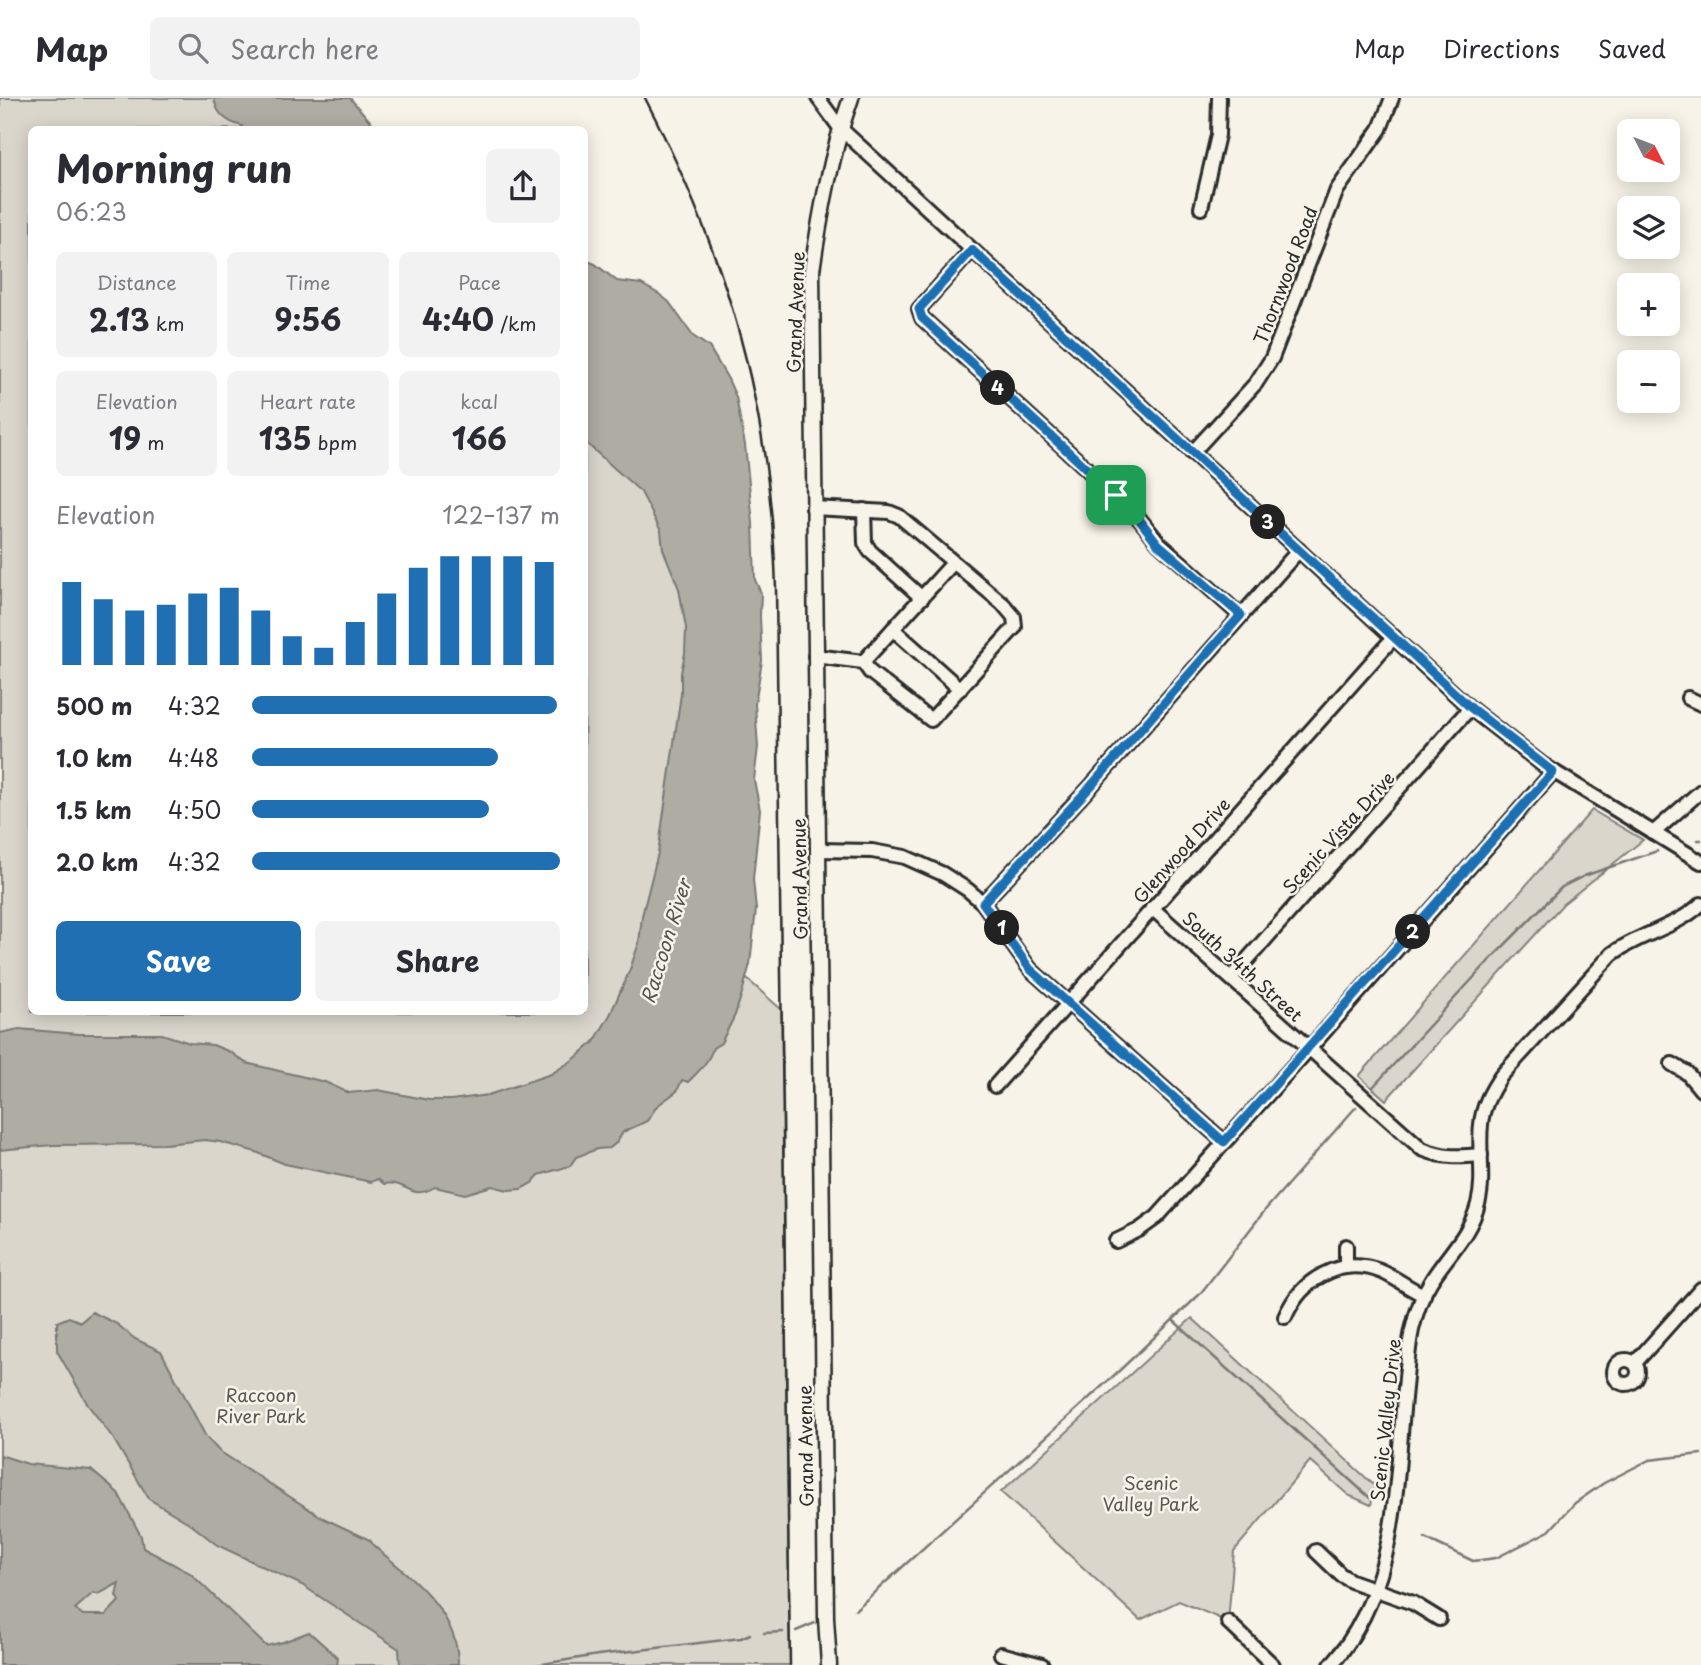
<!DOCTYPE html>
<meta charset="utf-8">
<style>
:root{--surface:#fff;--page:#f2f2f3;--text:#2b2b33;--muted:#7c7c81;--line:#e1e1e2;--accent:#1f6fb2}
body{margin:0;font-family:"Playpen Sans",sans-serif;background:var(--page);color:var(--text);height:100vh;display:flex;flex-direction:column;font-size:26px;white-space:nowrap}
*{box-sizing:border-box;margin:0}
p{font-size:23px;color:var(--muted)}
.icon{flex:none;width:38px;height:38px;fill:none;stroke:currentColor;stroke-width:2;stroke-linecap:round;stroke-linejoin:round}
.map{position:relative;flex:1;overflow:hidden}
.details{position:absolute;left:28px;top:28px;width:560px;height:889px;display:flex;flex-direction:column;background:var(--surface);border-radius:10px;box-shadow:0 4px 18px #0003}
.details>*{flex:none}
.needle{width:46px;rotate:132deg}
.tools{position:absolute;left:1617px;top:21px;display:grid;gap:14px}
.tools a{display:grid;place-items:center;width:63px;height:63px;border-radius:10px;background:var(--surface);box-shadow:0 4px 18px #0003;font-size:35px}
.pin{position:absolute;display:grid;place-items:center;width:60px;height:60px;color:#fff;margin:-30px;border-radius:14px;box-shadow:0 4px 10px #0006}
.km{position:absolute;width:35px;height:35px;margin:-18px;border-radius:50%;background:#222;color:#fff;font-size:19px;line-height:35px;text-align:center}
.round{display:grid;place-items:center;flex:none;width:74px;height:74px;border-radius:10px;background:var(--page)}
.summary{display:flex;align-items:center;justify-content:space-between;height:119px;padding:0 28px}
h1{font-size:38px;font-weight:700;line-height:52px}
.metrics{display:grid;grid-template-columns:repeat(3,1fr);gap:10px;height:119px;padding:7px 28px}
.metrics div{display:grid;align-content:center;border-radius:10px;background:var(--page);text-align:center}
.metrics b{font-size:30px;font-weight:700}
.metrics small{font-size:19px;font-weight:400}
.metrics p{font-size:19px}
.chart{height:196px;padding:14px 28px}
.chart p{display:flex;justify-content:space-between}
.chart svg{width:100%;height:126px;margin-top:7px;stroke:var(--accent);stroke-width:6}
.action{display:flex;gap:14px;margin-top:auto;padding:14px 28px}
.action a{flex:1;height:80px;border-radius:10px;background:var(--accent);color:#fff;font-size:28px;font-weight:700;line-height:80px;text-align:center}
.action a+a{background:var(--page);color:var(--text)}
ul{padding:0 28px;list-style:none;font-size:23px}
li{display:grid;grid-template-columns:112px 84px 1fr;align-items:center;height:52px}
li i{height:18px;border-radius:9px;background:var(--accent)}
header{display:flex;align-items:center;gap:42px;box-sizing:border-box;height:98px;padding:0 35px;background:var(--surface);border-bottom:2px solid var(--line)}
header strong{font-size:33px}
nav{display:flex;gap:38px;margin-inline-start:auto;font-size:24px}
.search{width:490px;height:63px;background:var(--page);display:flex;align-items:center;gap:18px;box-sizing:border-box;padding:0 24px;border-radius:10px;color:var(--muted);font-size:26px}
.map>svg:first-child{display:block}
</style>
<header>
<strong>Map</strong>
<div class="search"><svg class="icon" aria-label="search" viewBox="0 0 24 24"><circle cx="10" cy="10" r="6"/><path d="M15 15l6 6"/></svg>Search here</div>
<nav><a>Map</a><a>Directions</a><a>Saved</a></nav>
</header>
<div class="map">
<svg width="1701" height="1567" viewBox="0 0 1701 1567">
<rect width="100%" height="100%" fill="#f7f3e8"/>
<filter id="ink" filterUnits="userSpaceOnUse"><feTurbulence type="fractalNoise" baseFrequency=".0143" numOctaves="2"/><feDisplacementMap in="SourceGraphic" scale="14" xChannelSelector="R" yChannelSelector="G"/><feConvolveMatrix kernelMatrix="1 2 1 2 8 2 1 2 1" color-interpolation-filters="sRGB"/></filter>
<g filter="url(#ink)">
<g fill="#dad6cc" stroke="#82807c" stroke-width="2">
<path d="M0,0H222L246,31L32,32V914H584L585,294L703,431L664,826L576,981L519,1016L0,962Z"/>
<path d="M1592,712L1643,742L1563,806L1386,1002L1359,978Z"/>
<path d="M721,858L782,912L790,1567H0V1007L47,1003L423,1079Z"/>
<path d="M1192,1220L1375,1388L1371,1407L1348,1397L1310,1363L1234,1453L1228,1524L1179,1503L1140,1522L1001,1394Z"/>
</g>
<g fill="#afaca4" stroke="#7a7874" stroke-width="2" fill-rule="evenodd">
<path d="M214,0H350L377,31H243L242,28C226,24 216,16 214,0Z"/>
<path d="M585,162L595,166L617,183L641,186L659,196L669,204L693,238L709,249L728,281L736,299L745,347L753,425L755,482L761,495L760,518L762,563L755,606L758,649L754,682L760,712L753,781L756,811L750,866L742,895L735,917L721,945L713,950C709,964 698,974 688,984L682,982L677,993L657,1008L647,1023L623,1034L616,1045L610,1050L597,1051L576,1059L570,1068L539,1077L532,1085L521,1091L508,1092L492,1088L465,1096L435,1089C409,1104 409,1082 384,1086L378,1081L371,1084L285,1066L256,1054L220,1044L205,1042L165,1046L53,1047L0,1052V935L19,931L79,936H162L190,945L213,947L230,954L246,965L325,984L349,995L378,992L429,1002H451L488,997L551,976L573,962L594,944L610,917L629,874L639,845L642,818L658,755L681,596V575L685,555L686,530L679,491L663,451L661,433L641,394L585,344Z"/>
<path d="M92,1214L117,1226L135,1241L161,1253L206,1339L219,1353L323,1420L370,1442L374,1448C411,1480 459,1513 458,1567H400L399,1551L302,1487L217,1447L189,1425L149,1401L113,1340L88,1307L57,1253V1224L69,1219L81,1224Z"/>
<path d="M0,1357L28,1366L91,1372L118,1395L141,1438L143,1450L190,1475L266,1548L283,1544L309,1534L338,1560L337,1567H0ZM119,1485L116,1498L119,1503L106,1517H83L75,1511L93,1495L99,1496Z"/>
</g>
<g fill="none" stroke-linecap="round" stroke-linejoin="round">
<g stroke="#7a7874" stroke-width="2.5">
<path d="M1698,742H1701"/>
<path d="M1373,989L1488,864L1562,789L1584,778L1657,753"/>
<path d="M1174,1223L1370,1400"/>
<path d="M1425,1440L1473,1463L1496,1460L1549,1433L1575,1405L1604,1385L1649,1362L1701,1356"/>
<path d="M855,1512L1120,1272L1200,1196L1266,1111L1356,1009"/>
<path d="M796,1533L815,1525"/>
<path d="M764,1535L783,1534"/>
<path d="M536,1567L598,1557L741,1540L750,1536"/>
</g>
<g stroke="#2b2b2b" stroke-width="18">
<g id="minor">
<path d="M818,0L840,30L1470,610L1543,667L1701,764"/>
<path d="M1201,110L1218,37L1219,0"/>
<path d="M972,152L919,211L922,220L1133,413L1159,445L1241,518"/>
<path d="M1192,355L1256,285L1272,260L1337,92L1380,31L1392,0"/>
<path d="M813,410L889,414L899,418L1003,506L1014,519L1015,529L931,622L870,574L863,564L815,558"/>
<path d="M864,412L865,445L870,453L922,500"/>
<path d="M893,531L960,591"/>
<path d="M863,564L953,465"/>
<path d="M1688,600L1701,606"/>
<path d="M1653,735L1701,693"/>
<path d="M818,752L872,753L905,759L943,776L968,792L983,805L1030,871L1224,1044"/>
<path d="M983,805L1092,687L1299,452"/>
<path d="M1152,810L1422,1051C1443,1060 1459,1059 1481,1057"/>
<path d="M1231,880L1470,610"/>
<path d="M1672,966L1687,975L1701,992"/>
<path d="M995,988L1394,539"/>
<path d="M1116,1143L1139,1132L1157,1119L1316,943L1553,674"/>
<path d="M1346,1169V1148"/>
<path d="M1285,1219C1301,1182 1339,1158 1380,1173C1395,1179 1408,1190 1424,1197"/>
<circle cx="1626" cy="1274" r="12"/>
<path d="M1635,1265L1701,1191"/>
<path d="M1316,1453L1341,1477L1351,1483L1413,1505L1439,1521"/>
<path d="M1228,1524L1273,1567"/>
<path d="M1001,1556L1042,1567"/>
<path d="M1331,1567C1399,1490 1395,1387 1405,1290C1407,1271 1408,1251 1412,1232C1416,1215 1422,1197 1431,1183C1447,1157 1470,1137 1478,1106C1485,1080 1478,1054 1481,1027C1482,1009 1491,993 1501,978L1612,856C1640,835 1676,830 1701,806"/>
</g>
</g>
<g stroke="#2b2b2b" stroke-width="19">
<path id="major" d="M829,1567L826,1520L812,172C821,113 831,56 851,0"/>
</g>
<use href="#minor" stroke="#f7f3e8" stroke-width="12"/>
<use href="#major" stroke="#f7f3e8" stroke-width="14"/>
<path stroke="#2b2b2b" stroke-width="2.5" d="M645,0C729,163 770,306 776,490L790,1567"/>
</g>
</g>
<g fill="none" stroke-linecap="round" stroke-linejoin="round" filter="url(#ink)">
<g stroke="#fff" stroke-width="14">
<path id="route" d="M972,152L1471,610L1553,674L1224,1044L1030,871L983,805L1092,687L1241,517L1158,446L1133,413L922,220L919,211Z"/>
</g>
<use href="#route" stroke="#1f6fb2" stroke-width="9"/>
</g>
<g text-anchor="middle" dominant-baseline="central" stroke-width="5" stroke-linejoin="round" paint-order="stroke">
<g font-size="18" fill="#2b2b2b" stroke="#f7f3e8">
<text transform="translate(1285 177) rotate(-69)">Thornwood Road</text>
<text transform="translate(795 214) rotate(-88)">Grand Avenue</text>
<text transform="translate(1338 734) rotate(-48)">Scenic Vista Drive</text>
<text transform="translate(1181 752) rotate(-48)">Glenwood Drive</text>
<text transform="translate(799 781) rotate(-91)">Grand Avenue</text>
<text transform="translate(1243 868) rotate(42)">South 34th Street</text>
<text transform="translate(1385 1322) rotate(-84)">Scenic Valley Drive</text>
<text transform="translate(805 1348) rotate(-91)">Grand Avenue</text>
</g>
<g font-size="18" fill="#575653" stroke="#f7f3e8">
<text x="261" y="1296">Raccoon<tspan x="261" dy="21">River Park</tspan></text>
<text x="1151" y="1384">Scenic<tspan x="1151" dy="21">Valley Park</tspan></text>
</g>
<g font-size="19" font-style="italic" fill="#53524f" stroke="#f7f3e8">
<text transform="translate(665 843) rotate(-73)">Raccoon River</text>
</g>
</g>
</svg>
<div class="tools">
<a><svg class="needle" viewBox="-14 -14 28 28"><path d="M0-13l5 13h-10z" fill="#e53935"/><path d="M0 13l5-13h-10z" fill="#7c7c81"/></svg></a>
<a><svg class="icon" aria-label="layers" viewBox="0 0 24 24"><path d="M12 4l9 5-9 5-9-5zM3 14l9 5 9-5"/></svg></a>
<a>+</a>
<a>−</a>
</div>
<div class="pin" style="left:1116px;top:397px;background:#1e9e55"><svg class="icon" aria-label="arrive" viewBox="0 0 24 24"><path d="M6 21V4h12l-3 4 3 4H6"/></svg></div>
<b class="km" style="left:1002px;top:830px">1</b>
<b class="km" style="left:1413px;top:834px">2</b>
<b class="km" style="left:1268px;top:424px">3</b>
<b class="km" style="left:998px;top:290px">4</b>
<section class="details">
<div class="summary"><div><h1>Morning run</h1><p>06:23</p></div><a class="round"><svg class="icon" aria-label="share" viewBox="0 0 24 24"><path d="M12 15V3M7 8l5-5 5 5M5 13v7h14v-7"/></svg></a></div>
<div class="metrics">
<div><p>Distance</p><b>2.13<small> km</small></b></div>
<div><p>Time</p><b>9:56</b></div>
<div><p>Pace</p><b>4:40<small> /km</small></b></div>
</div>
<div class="metrics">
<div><p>Elevation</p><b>19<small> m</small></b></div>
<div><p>Heart rate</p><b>135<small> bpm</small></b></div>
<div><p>kcal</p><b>166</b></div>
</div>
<div class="chart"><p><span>Elevation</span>122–137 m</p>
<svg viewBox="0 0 160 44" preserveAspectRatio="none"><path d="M5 44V15M15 44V21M25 44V25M35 44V23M45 44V19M55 44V17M65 44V25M75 44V34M85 44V38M95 44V29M105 44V19M115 44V10M125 44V6M135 44V6M145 44V6M155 44V8"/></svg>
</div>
<ul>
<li><b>500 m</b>4:32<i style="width:99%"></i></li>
<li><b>1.0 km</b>4:48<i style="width:80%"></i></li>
<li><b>1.5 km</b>4:50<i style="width:77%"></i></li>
<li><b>2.0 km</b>4:32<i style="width:100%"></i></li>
</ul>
<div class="action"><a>Save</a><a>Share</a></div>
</section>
</div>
